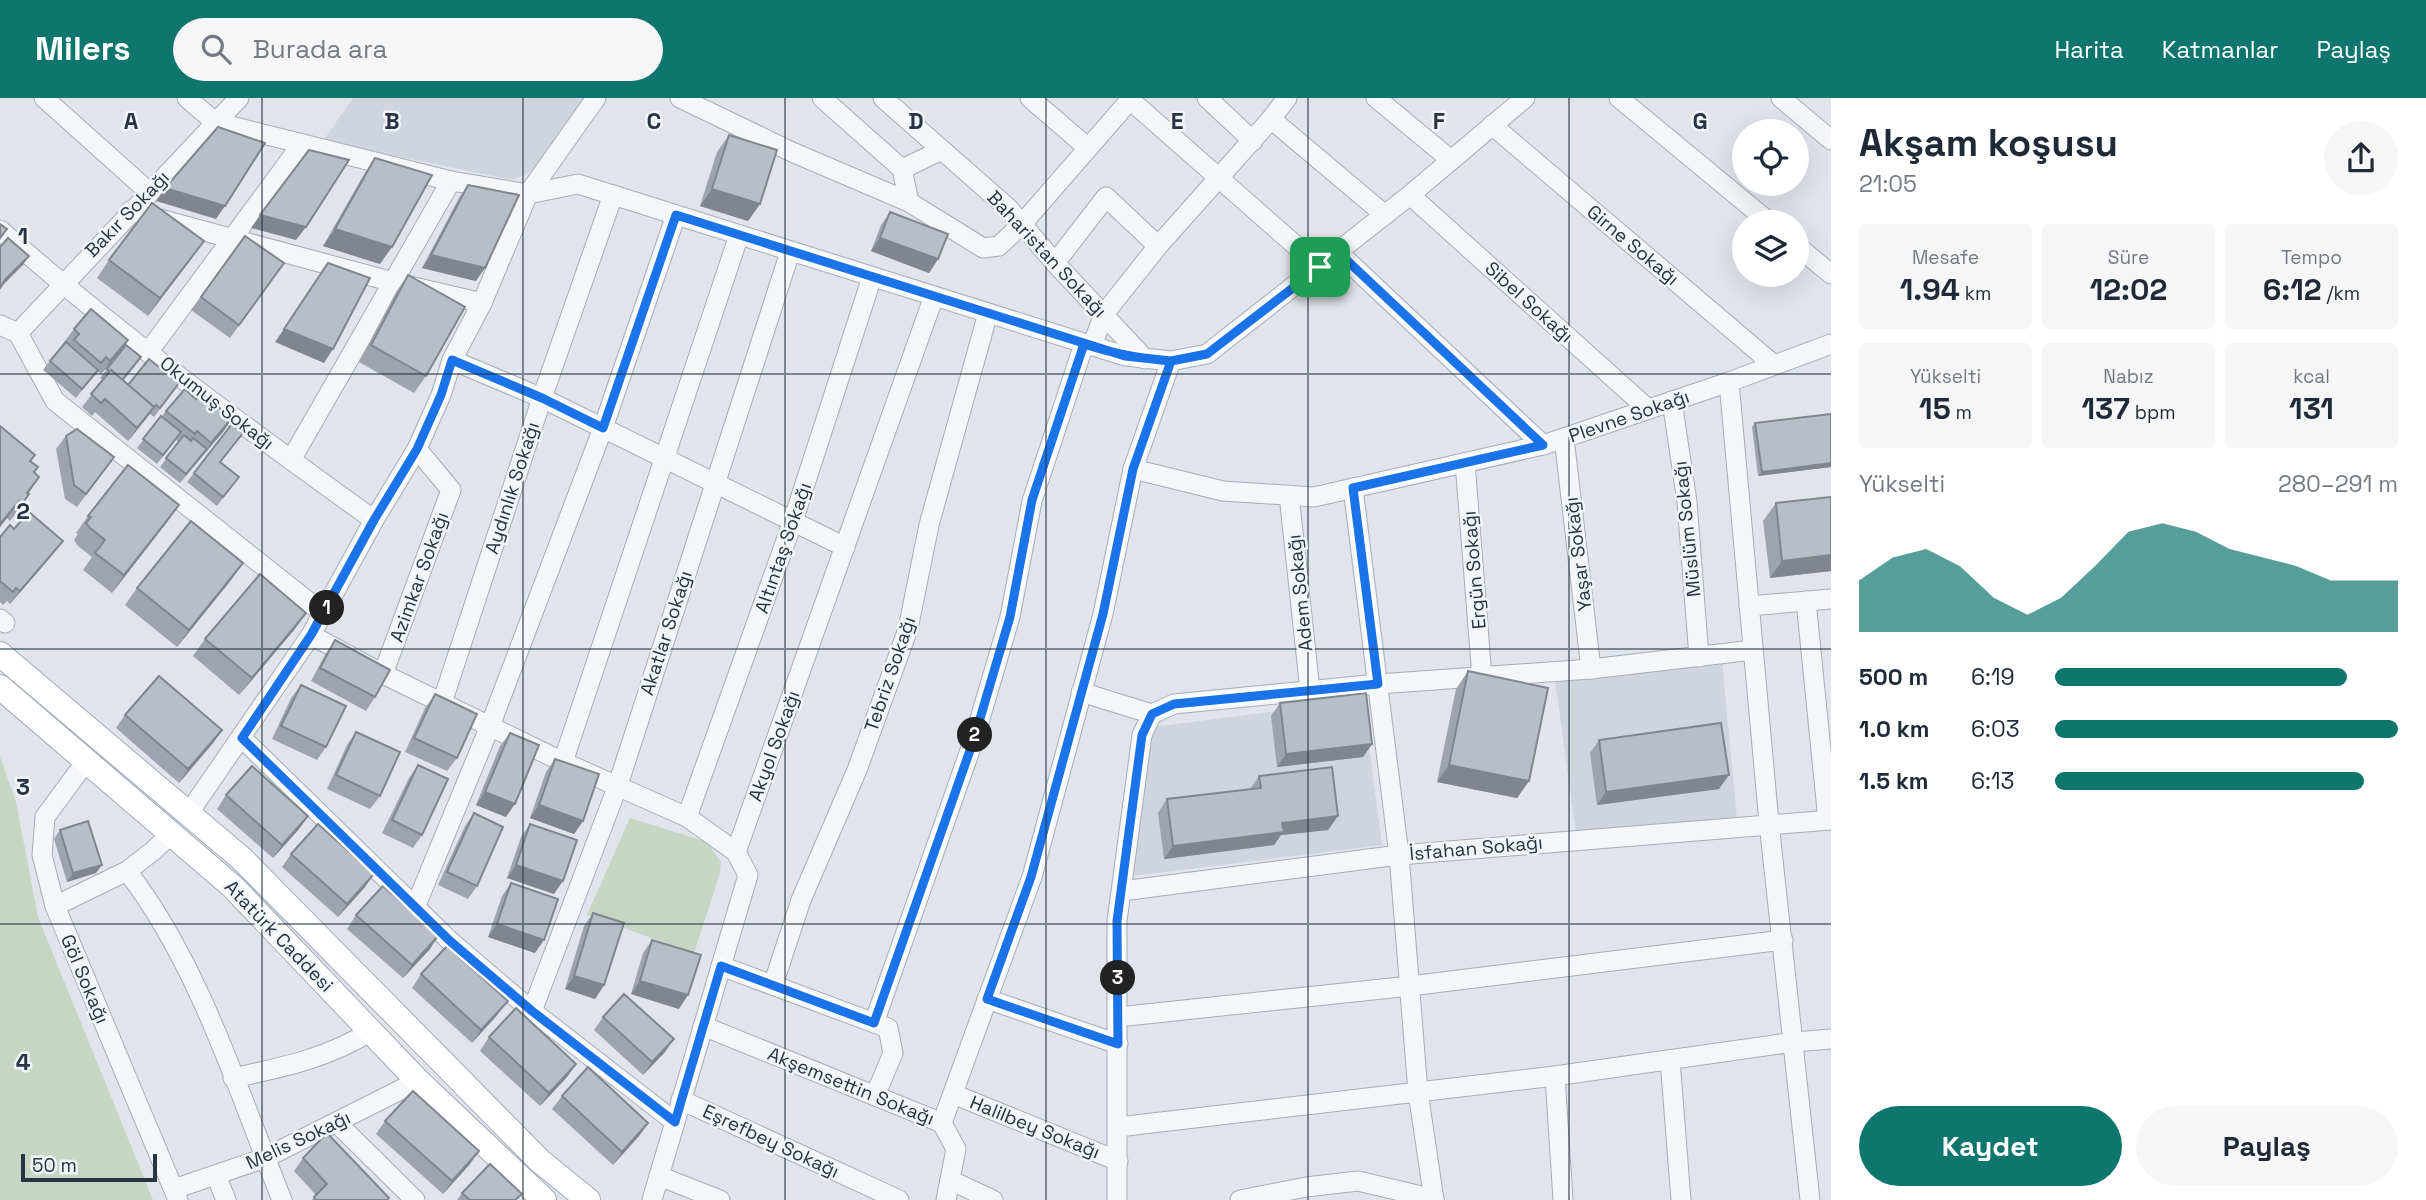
<!DOCTYPE html>
<html lang="tr">
<meta charset="utf-8">
<style>
:root{--surface:#fff;--page:#f6f6f7;--text:#1f2937;--muted:#747a83;--accent:#0f766e}
body{margin:0;font-family:"Space Grotesk",sans-serif;background:var(--page);color:var(--text);height:100vh;display:flex;flex-direction:column;font-size:26px;white-space:nowrap}
*{box-sizing:border-box;margin:0}
p{font-size:23px;color:var(--muted)}
.icon{flex:none;width:38px;height:38px;fill:none;stroke:currentColor;stroke-width:2;stroke-linecap:round;stroke-linejoin:round}
.map{position:relative;flex:1;overflow:hidden}
.drawer{display:flex;flex-direction:column;background:var(--surface);width:595px}
.drawer>*{flex:none}
.fabs{position:absolute;left:1732px;top:21px;display:grid;gap:14px}
.fabs a{display:grid;place-items:center;width:77px;height:77px;border-radius:50%;background:var(--surface);box-shadow:0 7px 28px #0002;font-size:35px}
.scale{position:absolute;left:21px;bottom:18px;width:136px;box-sizing:border-box;padding-left:7px;border:4px solid #283344;border-top:0;font-size:19px;line-height:24px;white-space:nowrap;color:#283344;-webkit-text-stroke:5px #f1f4f8;paint-order:stroke}
.pin{position:absolute;display:grid;place-items:center;width:60px;height:60px;color:#fff;margin:-30px;border-radius:14px;box-shadow:0 4px 10px #0006}
.km{position:absolute;width:35px;height:35px;margin:-18px;border-radius:50%;background:#222;color:#fff;font-size:19px;line-height:35px;text-align:center}
.round{display:grid;place-items:center;flex:none;width:74px;height:74px;border-radius:37px;background:var(--page)}
.summary{display:flex;align-items:center;justify-content:space-between;height:119px;padding:0 28px}
h1{font-size:38px;font-weight:800;line-height:52px}
.stats{display:grid;grid-template-columns:repeat(3,1fr);gap:10px;height:119px;padding:7px 28px}
.stats div{display:grid;align-content:center;border-radius:7px;background:var(--page);text-align:center}
.stats b{font-size:30px;font-weight:800}
.stats small{font-size:19px;font-weight:400}
.stats p{font-size:19px}
.chart{height:196px;padding:14px 28px}
.chart p{display:flex;justify-content:space-between}
.chart svg{width:100%;height:126px;margin-top:7px;fill:var(--accent);opacity:.7}
.cta{display:flex;gap:14px;margin-top:auto;padding:14px 28px}
.cta a{flex:1;height:80px;border-radius:42px;background:var(--accent);color:#fff;font-size:28px;font-weight:800;line-height:80px;text-align:center}
.cta a+a{background:var(--page);color:var(--text)}
ul{padding:0 28px;list-style:none;font-size:23px}
li{display:grid;grid-template-columns:112px 84px 1fr;align-items:center;height:52px}
li i{height:18px;border-radius:9px;background:var(--accent)}
header{display:flex;align-items:center;gap:42px;box-sizing:border-box;height:98px;padding:0 35px;background:var(--accent);color:#fff}
header strong{font-size:33px}
nav{display:flex;gap:38px;margin-inline-start:auto;font-size:24px}
.search{width:490px;height:63px;background:var(--page);display:flex;align-items:center;gap:18px;box-sizing:border-box;padding:0 24px;border-radius:38px;color:var(--muted);font-size:26px}
main{display:flex;flex:1;min-height:0}
.map>svg:first-child{display:block}
</style>
<header>
<strong>Milers</strong>
<div class="search"><svg class="icon" aria-label="search" viewBox="0 0 24 24"><circle cx="10" cy="10" r="6"/><path d="M15 15l6 6"/></svg>Burada ara</div>
<nav><a>Harita</a><a>Katmanlar</a><a>Paylaş</a></nav>
</header>
<main>
<div class="map">
<svg width="1831" height="1102" viewBox="0 0 1831 1102">
<rect width="100%" height="100%" fill="#e1e5eb"/>
<g fill="#cfd4dd">
<path d="M353,0H586L538,70L513,82L323,43Z"/>
<path d="M1722,563L1737,721L1576,735L1555,582Z"/>
<path d="M1363,602L1382,747L1132,778L1153,629Z"/>
</g>
<g fill="#c7d5c2">
<path d="M0,659L16,704L38,819L153,1102H0Z"/>
<path d="M630,720L707,744L721,764L720,775L694,855L587,817Z"/>
</g>
<g fill="none" stroke-linecap="round" stroke-linejoin="round">
<g stroke="#a6acb6" stroke-width="21">
<g id="minor">
<path d="M44,0L149,94"/>
<path d="M187,0L215,24L451,83L528,96L596,0"/>
<path d="M680,0L792,54L909,104L983,150L999,148L1022,126L1130,2"/>
<path d="M822,0L902,71L909,104"/>
<path d="M883,0L1009,111L1055,165L1145,261"/>
<path d="M1030,0L1088,50"/>
<path d="M1128,0L1320,169"/>
<path d="M1207,0L1253,43"/>
<path d="M1287,0L1271,21L1385,117"/>
<path d="M1376,0L1451,62"/>
<path d="M1619,0L1769,124"/>
<path d="M1781,0L1831,42"/>
<path d="M1492,27L1774,267"/>
<path d="M902,71L942,52"/>
<path d="M1410,97L1648,311"/>
<path d="M130,113L393,184L482,205"/>
<path d="M0,132C118,236 246,330 374,422"/>
<path d="M1797,148L1831,176"/>
<path d="M1338,154L1543,347"/>
<path d="M1055,165L1106,99L1158,148"/>
<path d="M0,227L18,235L55,303L324,516"/>
<path d="M18,235L239,0"/>
<path d="M1092,248L1104,216L1158,148L1271,21"/>
<path d="M149,253L302,46"/>
<path d="M452,262L542,300L845,449"/>
<path d="M1729,284L1769,725L1810,1102"/>
<path d="M1672,303L1687,404L1699,559"/>
<path d="M1564,340L1591,571"/>
<path d="M291,362L451,83"/>
<path d="M1465,365L1482,579"/>
<path d="M1133,371L1223,393L1314,399L1543,347L1729,284L1831,246"/>
<path d="M1353,390L1399,757L1418,994L1434,1102"/>
<path d="M1289,397L1310,593"/>
<path d="M1806,503L1828,722"/>
<path d="M1749,508L1831,501"/>
<path d="M0,521L5,525"/>
<path d="M311,537L383,576L563,664L687,719L736,754"/>
<path d="M383,576L451,392L417,351"/>
<path d="M1081,594L1152,616"/>
<path d="M442,605L542,300L613,97"/>
<path d="M242,640L450,843L532,913L675,1024"/>
<path d="M87,662L45,719L42,757L55,808L178,1102"/>
<path d="M563,664L739,137"/>
<path d="M188,716L311,537L374,422L417,351L441,297L452,262L482,205L528,96L578,86L1125,258L1171,263L1207,256L1410,97L1525,0"/>
<path d="M687,719L793,423L872,179"/>
<path d="M127,773L153,753L171,736"/>
<path d="M1122,793L1399,757L1831,722"/>
<path d="M416,807L490,628L603,330L676,117"/>
<path d="M55,808L127,773C199,866 238,993 282,1102"/>
<path d="M721,868L888,930L893,955L875,998"/>
<path d="M773,887L801,802L857,672L908,531L929,427L988,215"/>
<path d="M987,901L1118,946"/>
<path d="M532,913L617,690L790,154"/>
<path d="M1118,919L1410,888L1783,842"/>
<path d="M874,925L974,641L1010,519L1032,403L1084,246"/>
<path d="M703,928L942,1025L956,1051L946,1102"/>
<path d="M1670,962L1681,1102"/>
<path d="M1555,978L1563,1102"/>
<path d="M233,980C283,969 326,961 371,933"/>
<path d="M953,996L1118,1063"/>
<path d="M681,1002L899,1102"/>
<path d="M337,1025L415,1102"/>
<path d="M942,1025L1032,779L1103,516L1133,371L1171,263"/>
<path d="M1118,1029L1555,978L1794,944L1831,941"/>
<path d="M216,1077L226,1102"/>
<path d="M659,1078L720,1102"/>
<path d="M950,1082L993,1102"/>
<path d="M174,1091L265,1060L418,983"/>
<path d="M652,1102L748,777L736,754L934,198"/>
<path d="M1117,1102V823L1142,637L1152,616L1174,606L1378,586L1591,571L1753,552"/>
<path d="M1240,1102L1306,1089L1358,1083L1434,1101"/>
</g>
</g>
<g stroke="#a0aab7" stroke-width="26">
<g id="major">
<path d="M0,556L242,761L540,1063L588,1102"/>
<path d="M0,589L233,789L418,983L544,1102"/>
</g>
</g>
<use href="#minor" stroke="#f4f6f9" stroke-width="19"/>
<use href="#major" stroke="#fff" stroke-width="24"/>
</g>
<g fill="#9ea3ad">
<path d="M729,37L760,106L748,123L700,108L717,54Z"/>
<path d="M375,60L380,166L323,148L363,78Z"/>
<path d="M468,87L476,183L422,170L459,100Z"/>
<path d="M890,114L938,161L929,175L871,153L881,127Z"/>
<path d="M245,138L284,165L230,240L191,212Z"/>
<path d="M204,143L148,218L97,180L109,162Z"/>
<path d="M408,177L426,278L414,295L359,264L396,194Z"/>
<path d="M74,231L119,255L101,276L97,273L76,300L43,272Z"/>
<path d="M135,268L123,283L128,287L173,294L154,319L150,316L128,343L95,314L92,318L82,309L103,282L100,280L107,271Z"/>
<path d="M196,301L232,320L223,334L180,385L160,369L179,344L176,342L157,366L137,350L166,313Z"/>
<path d="M1831,316V369L1758,378L1752,329L1755,325Z"/>
<path d="M0,328L31,363L34,375L39,379L17,414L10,423L7,420L0,429Z"/>
<path d="M243,335L221,364L239,379L217,408L187,384L194,375Z"/>
<path d="M66,338L105,372L77,409L65,401L56,351Z"/>
<path d="M1831,399V473L1770,480L1763,423L1776,405Z"/>
<path d="M179,407L167,424L112,495L83,472L92,459L78,448L74,442L78,436L76,435L88,418Z"/>
<path d="M14,431L53,456L10,506L7,503L3,507L0,504V439Z"/>
<path d="M243,465L231,482L177,549L125,507L137,490Z"/>
<path d="M306,515L294,532L239,597L193,558L205,541Z"/>
<path d="M335,542L375,599L366,613L311,583L326,555Z"/>
<path d="M1468,573L1529,683L1517,700L1437,684L1456,591Z"/>
<path d="M301,587L326,649L317,662L272,641L291,600Z"/>
<path d="M435,596L457,660L447,673L405,654L425,610Z"/>
<path d="M1280,605L1372,646L1363,659L1277,669L1271,618Z"/>
<path d="M125,617L222,632L213,645L179,685L116,630Z"/>
<path d="M356,634L380,698L370,711L327,691L347,647Z"/>
<path d="M510,635L506,719L476,707L500,648Z"/>
<path d="M1599,642L1719,691L1597,707L1590,655Z"/>
<path d="M555,661L583,723L574,736L530,720L546,674Z"/>
<path d="M418,667L422,737L413,750L382,735L409,680Z"/>
<path d="M1259,678L1338,718L1328,732L1281,737L1274,747L1164,761L1158,715L1167,701L1250,691Z"/>
<path d="M226,697L308,718L299,731L273,760L217,711Z"/>
<path d="M474,715L477,788L468,801L438,787L465,728Z"/>
<path d="M530,726L554,796L507,780L521,739Z"/>
<path d="M60,732L96,775L67,784L54,741Z"/>
<path d="M291,756L365,789L338,819L282,769Z"/>
<path d="M511,785L535,855L488,839L502,798Z"/>
<path d="M593,815L604,887L595,901L565,891L584,828Z"/>
<path d="M356,817L430,851L403,880L347,831Z"/>
<path d="M652,842L679,911L631,896L643,855Z"/>
<path d="M421,876L498,916L472,945L412,890Z"/>
<path d="M603,919L665,954L643,977L594,932Z"/>
<path d="M489,939L576,966L567,979L540,1008L480,953Z"/>
<path d="M562,998L648,1025L639,1038L613,1067L552,1011Z"/>
<path d="M385,1023L470,1066L443,1096L376,1036Z"/>
<path d="M303,1060L388,1102H312L316,1097L294,1073Z"/>
<path d="M462,1095L517,1102H457Z"/>
</g>
<g fill="#81858d">
<path d="M165,90L225,108L216,121L156,103Z"/>
<path d="M712,91L760,106L748,123L700,108Z"/>
<path d="M260,117L306,129L296,142L251,130Z"/>
<path d="M335,131L392,149L380,166L323,148Z"/>
<path d="M880,140L938,161L929,175L871,153Z"/>
<path d="M204,143L192,160L148,218L160,200Z"/>
<path d="M431,157L485,170L476,183L422,170Z"/>
<path d="M29,158L23,167L0,190L5,182Z"/>
<path d="M284,231L333,251L324,265L275,244Z"/>
<path d="M128,242L119,255L101,276L110,263Z"/>
<path d="M154,309L145,322L128,343L137,330Z"/>
<path d="M232,320L223,334L202,358L211,345Z"/>
<path d="M1831,365V369L1758,378L1762,374Z"/>
<path d="M19,403L7,420L0,429V426Z"/>
<path d="M179,407L167,424L112,495L124,477Z"/>
<path d="M63,443L53,456L10,506L20,493Z"/>
<path d="M1831,457V473L1770,480L1782,463Z"/>
<path d="M243,465L231,482L177,549L189,532Z"/>
<path d="M306,515L294,532L239,597L252,580Z"/>
<path d="M222,632L213,645L179,685L188,671Z"/>
<path d="M1372,646L1363,659L1277,669L1286,656Z"/>
<path d="M1449,667L1529,683L1517,700L1437,684Z"/>
<path d="M1729,677L1719,691L1597,707L1606,694Z"/>
<path d="M485,694L515,706L506,719L476,707Z"/>
<path d="M539,707L583,723L574,736L530,720Z"/>
<path d="M308,718L299,731L273,760L282,747Z"/>
<path d="M1338,718L1328,732L1281,737L1274,747L1164,761L1173,748L1282,725Z"/>
<path d="M102,767L96,775L67,784L73,775Z"/>
<path d="M516,767L563,783L554,796L507,780Z"/>
<path d="M374,776L365,789L338,819L347,806Z"/>
<path d="M497,826L544,842L535,855L488,839Z"/>
<path d="M439,837L430,851L403,880L412,867Z"/>
<path d="M574,878L604,887L595,901L565,891Z"/>
<path d="M640,883L688,897L679,911L631,896Z"/>
<path d="M508,903L498,916L472,945L481,932Z"/>
<path d="M674,941L665,954L643,977L652,964Z"/>
<path d="M576,966L567,979L540,1008L549,995Z"/>
<path d="M648,1025L639,1038L613,1067L622,1054Z"/>
<path d="M479,1053L470,1066L443,1096L452,1083Z"/>
</g>
<g fill="#b8bec9" stroke="#81858d" stroke-width="2">
<path d="M218,29L265,45L225,108L165,90Z"/>
<path d="M729,37L777,52L760,106L712,91Z"/>
<path d="M309,52L349,62L306,129L260,117Z"/>
<path d="M375,60L432,77L392,149L335,131Z"/>
<path d="M468,87L519,97L485,170L431,157Z"/>
<path d="M152,105L204,143L160,200L109,162Z"/>
<path d="M890,114L948,136L938,161L880,140Z"/>
<path d="M0,126L7,131L0,140Z"/>
<path d="M245,138L284,165L239,227L201,199Z"/>
<path d="M8,140L29,158L5,182L0,190V149Z"/>
<path d="M328,165L370,180L333,251L284,231Z"/>
<path d="M408,177L465,209L426,278L371,247Z"/>
<path d="M91,211L128,242L110,263L106,259L101,265L74,242L79,236L74,231Z"/>
<path d="M66,244L98,272L82,291L50,263Z"/>
<path d="M126,247L141,259L122,282L111,272L110,274L107,271Z"/>
<path d="M149,261L179,285L160,310L156,307L154,309L128,287Z"/>
<path d="M111,272L154,309L137,330L105,301L101,305L91,296Z"/>
<path d="M185,291L196,301L201,295L232,320L211,345L197,333L195,336L166,313Z"/>
<path d="M1831,316V365L1762,374L1755,325Z"/>
<path d="M161,318L181,334L163,357L143,341Z"/>
<path d="M232,326L243,335L220,364L239,379L223,399L194,375Z"/>
<path d="M0,328L35,357L30,363L38,369L34,374L39,379L27,395L29,396L22,406L19,403L0,426Z"/>
<path d="M77,331L114,359L86,396L74,387L66,338Z"/>
<path d="M184,337L191,343L193,340L207,351L186,376L166,360Z"/>
<path d="M128,367L179,407L124,477L95,455L105,442L90,430L86,425L91,419L88,418Z"/>
<path d="M1831,399V457L1782,463L1776,405Z"/>
<path d="M29,414L63,443L20,493L16,490L13,494L0,483V439L10,427L14,431Z"/>
<path d="M191,423L243,465L189,532L137,490Z"/>
<path d="M260,476L306,515L252,580L205,541Z"/>
<path d="M335,542L390,572L375,599L320,570Z"/>
<path d="M1468,573L1548,590L1529,683L1449,667Z"/>
<path d="M159,578L222,632L188,671L125,617Z"/>
<path d="M301,587L346,608L326,649L281,628Z"/>
<path d="M1366,595L1372,646L1286,656L1280,605Z"/>
<path d="M435,596L477,616L457,660L414,640Z"/>
<path d="M1721,625L1729,677L1606,694L1599,642Z"/>
<path d="M356,634L400,654L380,698L336,677Z"/>
<path d="M510,635L539,647L515,706L485,694Z"/>
<path d="M555,661L599,676L583,723L539,707Z"/>
<path d="M418,667L448,681L422,737L392,722Z"/>
<path d="M252,668L308,718L282,747L226,697Z"/>
<path d="M1332,669L1338,718L1282,725L1284,734L1173,748L1167,701L1261,690L1259,678Z"/>
<path d="M474,715L503,729L477,788L447,774Z"/>
<path d="M88,723L102,767L73,775L60,732Z"/>
<path d="M318,726L374,776L347,806L291,756Z"/>
<path d="M530,726L577,742L563,783L516,767Z"/>
<path d="M511,785L558,801L544,842L497,826Z"/>
<path d="M383,788L439,837L412,867L356,817Z"/>
<path d="M593,815L624,825L604,887L574,878Z"/>
<path d="M652,842L701,857L688,897L640,883Z"/>
<path d="M447,848L508,903L481,932L421,876Z"/>
<path d="M624,896L674,941L652,964L603,919Z"/>
<path d="M516,910L576,966L549,995L489,939Z"/>
<path d="M588,969L648,1025L622,1054L562,998Z"/>
<path d="M413,993L479,1053L452,1083L385,1023Z"/>
<path d="M327,1035L389,1100L387,1102H316L314,1099L327,1086L303,1060Z"/>
<path d="M490,1066L522,1096L515,1102H470L462,1095Z"/>
</g>
<g fill="none" stroke-linecap="round" stroke-linejoin="round">
<g stroke="#fff" stroke-width="14">
<path id="route" d="M1320,169L1207,256L1171,263L1125,258L676,117L603,330L542,300L452,262L441,297L417,351L374,422L311,537L242,640L450,843L532,913L675,1024L721,868L874,925L974,641L1010,519L1032,402L1084,246C1115,256 1138,260 1171,263L1133,371L1103,516L1031,779L987,901L1118,946L1117,823L1142,637L1152,616L1174,606L1378,586L1353,390L1543,347L1338,154L1320,169"/>
</g>
<use href="#route" stroke="#1a73e8" stroke-width="9"/>
</g>
<path fill="none" stroke="#283344" stroke-width="2" stroke-opacity="0.55" d="M262,0V1102M523,0V1102M785,0V1102M1046,0V1102M1308,0V1102M1569,0V1102M0,276H1831M0,551H1831M0,826H1831"/>
<g text-anchor="middle" dominant-baseline="central" stroke-width="5" stroke-linejoin="round" paint-order="stroke">
<g font-size="19" fill="#283344" stroke="#f1f4f8">
<text transform="translate(127 116) rotate(-46)">Bakır Sokağı</text>
<text transform="translate(1633 147) rotate(40)">Girne Sokağı</text>
<text transform="translate(1047 156) rotate(47)">Baharistan Sokağı</text>
<text transform="translate(1529 204) rotate(42)">Sibel Sokağı</text>
<text transform="translate(217 305) rotate(38)">Okumuş Sokağı</text>
<text transform="translate(1629 318) rotate(-19)">Plevne Sokağı</text>
<text transform="translate(512 390) rotate(-72)">Aydınlık Sokağı</text>
<text transform="translate(1687 431) rotate(-96)">Müslüm Sokağı</text>
<text transform="translate(783 450) rotate(-71)">Altıntaş Sokağı</text>
<text transform="translate(1578 456) rotate(-97)">Yaşar Sokağı</text>
<text transform="translate(1474 472) rotate(-95)">Ergün Sokağı</text>
<text transform="translate(419 479) rotate(-70)">Azimkar Sokağı</text>
<text transform="translate(1300 495) rotate(-96)">Adem Sokağı</text>
<text transform="translate(666 535) rotate(-72)">Akatlar Sokağı</text>
<text transform="translate(890 576) rotate(-71)">Tebriz Sokağı</text>
<text transform="translate(774 648) rotate(-70)">Akyol Sokağı</text>
<text transform="translate(1476 750) rotate(-5)">İsfahan Sokağı</text>
<text transform="translate(279 838) rotate(46)">Atatürk Caddesi</text>
<text transform="translate(85 881) rotate(67)">Göl Sokağı</text>
<text transform="translate(851 988) rotate(22)">Akşemsettin Sokağı</text>
<text transform="translate(1035 1029) rotate(22)">Halilbey Sokağı</text>
<text transform="translate(298 1042) rotate(-25)">Melis Sokağı</text>
<text transform="translate(771 1043) rotate(25)">Eşrefbey Sokağı</text>
</g>
</g>
<g font-size="23" text-anchor="middle" font-weight="bold" fill="#283344" stroke="#f1f4f8" stroke-width="5" stroke-linejoin="round" paint-order="stroke">
<text x="131" y="31">A</text>
<text x="392" y="31">B</text>
<text x="654" y="31">C</text>
<text x="916" y="31">D</text>
<text x="1177" y="31">E</text>
<text x="1439" y="31">F</text>
<text x="1700" y="31">G</text>
<text x="23" y="146">1</text>
<text x="23" y="421">2</text>
<text x="23" y="697">3</text>
<text x="23" y="972">4</text>
</g>
</svg>
<div class="fabs">
<a><svg class="icon" aria-label="locate" viewBox="0 0 24 24"><circle cx="12" cy="12" r="6"/><path d="M12 2v4M12 18v4M2 12h4M18 12h4"/></svg></a>
<a><svg class="icon" aria-label="layers" viewBox="0 0 24 24"><path d="M12 4l9 5-9 5-9-5zM3 14l9 5 9-5"/></svg></a>
</div>
<div class="scale">50 m</div>
<div class="pin" style="left:1320px;top:169px;background:#1e9e55"><svg class="icon" aria-label="arrive" viewBox="0 0 24 24"><path d="M6 21V4h12l-3 4 3 4H6"/></svg></div>
<b class="km" style="left:327px;top:510px">1</b>
<b class="km" style="left:975px;top:637px">2</b>
<b class="km" style="left:1118px;top:880px">3</b>
</div>
<section class="drawer">
<div class="summary"><div><h1>Akşam koşusu</h1><p>21:05</p></div><a class="round"><svg class="icon" aria-label="share" viewBox="0 0 24 24"><path d="M12 15V3M7 8l5-5 5 5M5 13v7h14v-7"/></svg></a></div>
<div class="stats">
<div><p>Mesafe</p><b>1.94<small> km</small></b></div>
<div><p>Süre</p><b>12:02</b></div>
<div><p>Tempo</p><b>6:12<small> /km</small></b></div>
</div>
<div class="stats">
<div><p>Yükselti</p><b>15<small> m</small></b></div>
<div><p>Nabız</p><b>137<small> bpm</small></b></div>
<div><p>kcal</p><b>131</b></div>
</div>
<div class="chart"><p><span>Yükselti</span>280–291 m</p>
<svg viewBox="0 0 160 44" preserveAspectRatio="none"><path d="M0 44V26L10 18L20 15L30 21L40 32L50 38L60 32L70 21L80 9L90 6L100 9L110 15L120 18L130 21L140 26L150 26L160 26V44z"/></svg>
</div>
<ul>
<li><b>500 m</b>6:19<i style="width:85%"></i></li>
<li><b>1.0 km</b>6:03<i style="width:100%"></i></li>
<li><b>1.5 km</b>6:13<i style="width:90%"></i></li>
</ul>
<div class="cta"><a>Kaydet</a><a>Paylaş</a></div>
</section>
</main>
